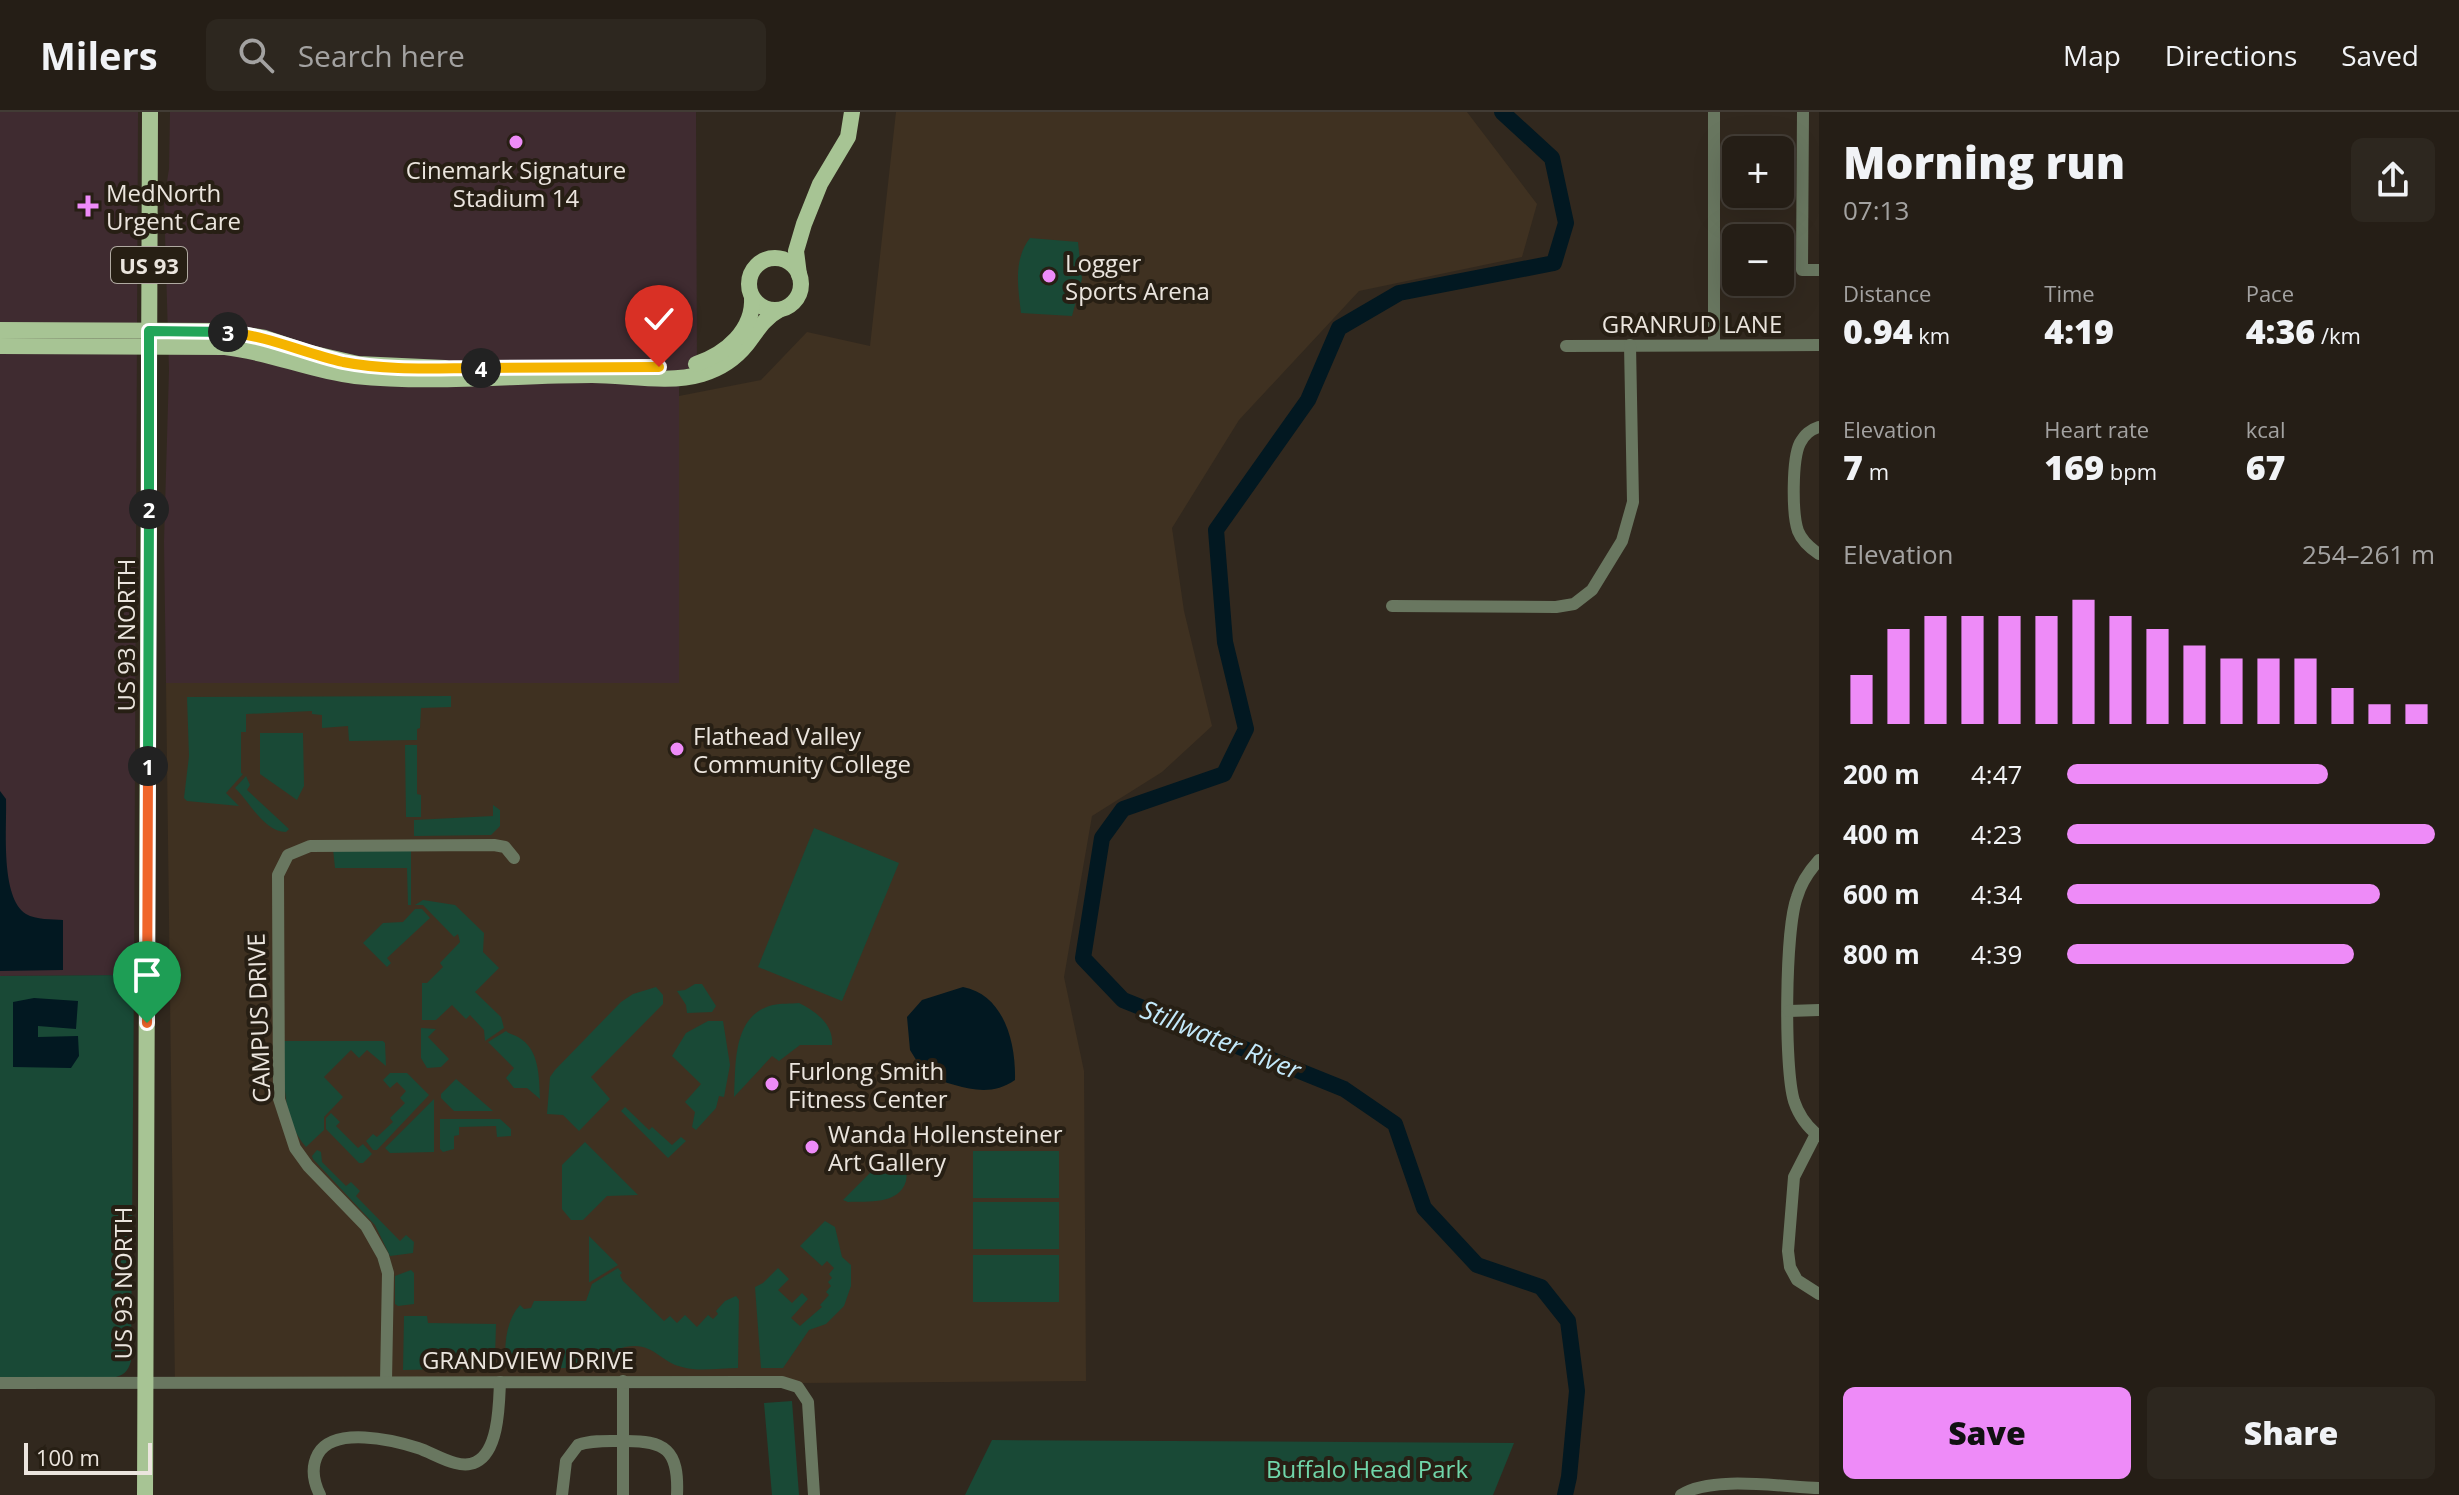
<!DOCTYPE html>
<meta charset="utf-8">
<style>
:root{--surface:#251e16;--page:#2d271f;--text:#f1f3f6;--muted:#a3a2a1;--line:#423c35;--accent:#ee8bf8}
body{margin:0;font-family:"Open Sans",sans-serif;background:var(--page);color:var(--text);height:100vh;display:flex;flex-direction:column;font-size:30px;white-space:nowrap}
*{box-sizing:border-box;margin:0}
p{font-size:26px;color:var(--muted)}
.icon{flex:none;width:44px;height:44px;fill:none;stroke:currentColor;stroke-width:2;stroke-linecap:round;stroke-linejoin:round}
.map{position:relative;flex:1;overflow:hidden}
.sheet{display:flex;flex-direction:column;background:var(--surface);width:640px}
.sheet>*{flex:none}
.buttons{position:absolute;left:1722px;top:24px;display:grid;gap:16px}
.buttons a{display:grid;place-items:center;width:72px;height:72px;border-radius:12px;background:var(--surface);box-shadow:0 8px 32px #0002,0 0 0 2px var(--line);font-size:40px}
.scale{position:absolute;left:24px;bottom:20px;width:128px;box-sizing:border-box;padding-left:8px;border:4px solid #ebe5de;border-top:0;font-size:22px;line-height:28px;white-space:nowrap;color:#ebe5de;-webkit-text-stroke:6px #271f14;paint-order:stroke}
.pin{position:absolute;display:grid;place-items:center;width:68px;height:68px;color:#fff;margin:-82px -34px;border-radius:50% 50% 50% 0;rotate:-45deg;box-shadow:0 0 8px #0007}
.pin .icon{rotate:45deg}
.km{position:absolute;width:40px;height:40px;margin:-20px;border-radius:50%;background:#222;color:#fff;font-size:22px;line-height:40px;text-align:center}
.round{display:grid;place-items:center;flex:none;width:84px;height:84px;border-radius:12px;background:var(--page)}
.headline{display:flex;align-items:center;justify-content:space-between;height:136px;padding:0 24px}
h1{font-size:44px;font-weight:800;line-height:60px}
.metrics{display:grid;grid-template-columns:repeat(3,1fr);gap:12px;height:136px;padding:8px 24px}
.metrics div{display:grid;align-content:center}
.metrics b{font-size:34px;font-weight:800}
.metrics small{font-size:22px;font-weight:400}
.metrics p{font-size:22px}
.chart{height:224px;padding:16px 24px}
.chart p{display:flex;justify-content:space-between}
.chart svg{width:100%;height:144px;margin-top:8px;stroke:var(--accent);stroke-width:6}
.action{display:flex;gap:16px;margin-top:auto;padding:16px 24px}
.action a{flex:1;height:92px;border-radius:12px;background:var(--accent);color:#111;font-size:32px;font-weight:800;line-height:92px;text-align:center}
.action a+a{background:var(--page);color:var(--text)}
ul{padding:0 24px;list-style:none;font-size:26px}
li{display:grid;grid-template-columns:128px 96px 1fr;align-items:center;height:60px}
li i{height:20px;border-radius:10px;background:var(--accent)}
header{display:flex;align-items:center;gap:48px;box-sizing:border-box;height:112px;padding:0 40px;background:var(--surface);border-bottom:2px solid var(--line)}
header strong{font-size:38px}
nav{display:flex;gap:44px;margin-inline-start:auto;font-size:28px}
.search{width:560px;height:72px;background:var(--page);display:flex;align-items:center;gap:20px;box-sizing:border-box;padding:0 28px;border-radius:12px;color:var(--muted);font-size:30px}
main{display:flex;flex:1;min-height:0}
.map>svg:first-child{display:block}
</style>
<header>
<strong>Milers</strong>
<div class="search"><svg class="icon" aria-label="search" viewBox="0 0 24 24"><circle cx="10" cy="10" r="6"/><path d="M15 15l6 6"/></svg>Search here</div>
<nav><a>Map</a><a>Directions</a><a>Saved</a></nav>
</header>
<main>
<div class="map">
<svg width="1819" height="1383" viewBox="0 0 1819 1383">
<rect width="100%" height="100%" fill="#31281e"/>
<g fill="#3f2b30">
<path d="M0,0H138L134,863L0,864Z"/>
<path d="M170,0H696L697,267L681,272L679,275L680,571H166L164,430L169,258L164,88L169,57Z"/>
</g>
<path fill="#3f3121" d="M896,0H1467L1537,92L1522,145L1359,179L1239,308L1172,416L1184,499L1212,614L1162,660L1092,704L1064,865L1084,959L1086,1269L175,1275L166,571H679V284L761,268L807,220L870,234Z"/>
<g fill="#194936">
<path d="M1030,126L1078,130L1082,167L1072,204L1021,201C1018,175 1013,148 1030,126Z"/>
<path d="M451,584V595L421,596L420,616L417,617V628L349,629L348,614L322,616V603L312,602V599L246,602V620H241V661L243,662L226,681L239,694L187,689L184,686L189,644L187,585Z"/>
<path d="M260,621H303L304,674L297,688L260,662Z"/>
<path d="M405,633H417V682L421,683V705H406Z"/>
<path d="M246,664L250,673L247,678L289,717L286,720C264,720 249,689 235,676Z"/>
<path d="M493,693L500,698V714L491,723L414,724V708L493,704Z"/>
<path d="M814,716L899,751L842,889L758,855Z"/>
<path d="M333,737L411,738V793H408L407,756H335Z"/>
<path d="M423,788L455,793L484,821L483,840L499,856L475,880L501,905L504,916L485,929L484,918L470,903L466,907L452,893L436,908H422V871H427L443,855L440,851L460,830L458,822L454,825L423,793H415Z"/>
<path d="M415,797H422L430,806L387,846L391,851L387,855L363,831L383,811L403,810Z"/>
<path d="M134,863L131,1249C128,1260 123,1264 111,1266H0V864Z"/>
<path d="M695,872H702L716,894L712,900L687,901L686,893L677,879L685,878Z"/>
<path d="M656,875L663,883V892L591,965L610,987L579,1019L563,1003L547,1002L550,965L555,958L621,890L633,882Z"/>
<path d="M799,891C815,899 834,912 832,933H800L779,949L772,944L734,985C736,952 732,903 773,893C781,891 791,892 799,891Z"/>
<path d="M708,909H723L730,953L724,985L719,984L716,996L696,1018L692,1015L695,1000L685,990L701,972L672,944L686,921Z"/>
<path d="M421,916L436,917L428,925L449,947L441,955L427,956L421,946Z"/>
<path d="M506,919C509,922 514,923 518,925C540,937 539,966 540,987L527,976H514L506,966L514,956L488,930Z"/>
<path d="M284,929H383L385,931L386,954L367,938L359,946L351,938L324,965L343,985L324,1005V1018L306,1035C281,1007 284,964 284,929Z"/>
<path d="M390,961H407L429,983L377,1038H373L366,1029L373,1022L377,1025L393,1010L390,1006L405,991L400,986L406,979L397,970L390,976L383,968Z"/>
<path d="M456,967L493,999H454L441,986V982Z"/>
<path d="M434,987V1040L390,1041L385,1036Z"/>
<path d="M625,995L649,1018L652,1015L672,1033L681,1025L686,1029L668,1046L621,999Z"/>
<path d="M331,1001L340,1010L336,1014L358,1036L363,1032L372,1042L363,1051H359L326,1017V1006Z"/>
<path d="M440,1007H500L511,1017V1024L497,1025L496,1014L459,1015V1023L454,1024V1037L443,1040L440,1037Z"/>
<path d="M585,1030L638,1083L607,1084L583,1108H571L562,1097V1053Z"/>
<path d="M317,1038L321,1040L322,1050L346,1074L351,1070L360,1079L356,1084L400,1129L406,1123L414,1130L413,1141L390,1144L375,1113L313,1047L312,1044Z"/>
<path d="M1059,1039V1086H973V1039Z"/>
<path d="M880,1042L900,1044C905,1052 908,1060 906,1069C899,1093 868,1089 848,1090L843,1088L878,1053L874,1048Z"/>
<rect x="973" y="1090" width="86" height="47"/>
<path d="M825,1109L835,1115L842,1145L851,1153V1174L844,1194L826,1212L809,1218L783,1256H761L755,1175L763,1171L778,1156L789,1167L778,1178L792,1191L802,1181L808,1187L791,1206L800,1214L822,1195L820,1193L829,1183L826,1180L831,1174L828,1170L832,1166L829,1162L834,1156L827,1149L822,1154L800,1134Z"/>
<path d="M589,1124L618,1153L590,1170H589Z"/>
<rect x="973" y="1143" width="86" height="47"/>
<path d="M618,1156L622,1161L620,1163L623,1169L664,1209L670,1204L677,1211L685,1203L697,1215L708,1203L713,1207L718,1202L716,1199L725,1189L736,1184L739,1188L738,1256C720,1256 699,1260 682,1255C660,1250 653,1229 625,1235C611,1238 602,1252 587,1256H506C504,1235 505,1210 520,1193L524,1197L531,1196L534,1189H586L592,1172Z"/>
<path d="M411,1158L414,1161V1192L398,1194L395,1192V1164Z"/>
<path d="M404,1204H427L428,1211L496,1212L495,1245L492,1256L403,1258Z"/>
<path d="M792,1289L799,1383H772L764,1291Z"/>
<path d="M992,1328L1514,1331L1493,1383H965Z"/>
</g>
<g fill="#021821">
<path d="M0,679L6,687C7,717 0,785 26,802C36,808 52,807 63,808V858L0,859Z"/>
<path d="M963,875C1004,883 1016,930 1015,968C987,988 956,973 926,964L910,938L907,905L922,888Z"/>
<path d="M34,886L78,889L76,917L38,914V925L78,924L79,944L71,956L13,955V890Z"/>
</g>
<g fill="none" stroke-linecap="round" stroke-linejoin="round">
<path stroke="#021821" stroke-width="16" d="M1502,0L1552,46L1566,111L1554,151L1399,181L1339,216L1308,288L1216,418L1225,530L1246,617L1224,662L1123,697L1102,726L1083,846L1123,888L1344,977L1395,1012L1424,1096L1477,1153L1541,1175L1568,1209L1577,1279L1569,1365L1565,1383"/>
<g stroke="#697760" stroke-width="12">
<path d="M1803,0L1802,158H1819"/>
<path d="M1714,233V0"/>
<path d="M1566,234L1819,233"/>
<path d="M1819,315C1810,318 1805,322 1800,331C1792,347 1792,402 1798,419C1802,429 1810,436 1819,442"/>
<path d="M1392,494L1556,495L1574,492L1592,478L1622,429L1633,390L1630,233"/>
<path d="M1819,748C1809,759 1801,771 1797,785C1785,818 1784,956 1794,989C1799,1004 1807,1015 1819,1024"/>
<path d="M1789,899L1819,898"/>
<path d="M1816,1022L1794,1065L1788,1139L1790,1155L1797,1168L1819,1182"/>
<path d="M386,1269L388,1161L383,1144L366,1114L308,1054L295,1036L279,987L278,763L288,743L310,734L494,733L505,735L514,746"/>
<path d="M623,1269V1383"/>
<path d="M0,1271L782,1270L798,1275L808,1290L814,1383"/>
<path d="M320,1383C313,1369 311,1355 318,1342C334,1314 393,1328 418,1336C434,1341 459,1359 476,1350C499,1339 499,1292 500,1270"/>
<path d="M562,1383L566,1349L578,1333C592,1328 608,1329 622,1329C666,1328 679,1338 677,1383"/>
<path d="M1681,1383C1711,1363 1783,1375 1819,1376"/>
</g>
<g stroke="#a7c494" stroke-width="16">
<circle cx="775" cy="172" r="26"/>
<path d="M799,163L796,139L804,112L820,72L848,25L852,0"/>
<path d="M0,218L222,219L265,226L310,241L358,252L445,256"/>
<path d="M0,234L225,235C270,240 311,259 355,264C434,272 514,263 592,263C627,263 668,272 702,262C719,257 735,247 747,232C757,219 764,206 779,198"/>
<path d="M696,252C726,242 754,218 752,185"/>
<path d="M145,1383L150,0"/>
</g>
</g>
<g fill="none" stroke-linecap="round" stroke-linejoin="round">
<g stroke="#fff" stroke-width="16">
<path id="split-1" d="M147,911L148,654"/>
</g>
<g stroke="#fff" stroke-width="16">
<path id="split-2" d="M148,654L149,397"/>
</g>
<g stroke="#fff" stroke-width="16">
<path id="split-3" d="M149,397V219L228,220"/>
</g>
<g stroke="#fff" stroke-width="16">
<path id="split-4" d="M228,220C268,224 304,241 343,250C388,259 436,256 481,256"/>
</g>
<g stroke="#fff" stroke-width="16">
<path id="split-5" d="M481,256L659,255"/>
</g>
<use href="#split-1" stroke="#f0652b" stroke-width="10"/>
<use href="#split-2" stroke="#22a559" stroke-width="10"/>
<use href="#split-3" stroke="#22a559" stroke-width="10"/>
<use href="#split-4" stroke="#f5b400" stroke-width="10"/>
<use href="#split-5" stroke="#f5b400" stroke-width="10"/>
</g>
<g fill="#ee8bf8" stroke="#271f14" stroke-width="3">
<circle cx="516" cy="30" r="8"/>
<path d="M84 82h8v8h8v8h-8v8h-8v-8h-8v-8h8z"/>
<circle cx="1049" cy="164" r="8"/>
<circle cx="677" cy="637" r="8"/>
<circle cx="772" cy="972" r="8"/>
<circle cx="812" cy="1035" r="8"/>
</g>
<g text-anchor="middle" dominant-baseline="central" stroke-width="8" stroke-linejoin="round" paint-order="stroke">
<rect fill="#271f14" stroke="#b0aaa1" stroke-width="2" x="111" y="135" width="76" height="36" rx="6"/>
<g font-size="22" font-weight="bold" fill="#ebe5de">
<text x="149" y="153">US 93</text>
</g>
<g font-size="24" fill="#ebe5de" stroke="#271f14" text-anchor="start">
<text x="516" y="57" text-anchor="middle">Cinemark Signature<tspan x="516" dy="28">Stadium 14</tspan></text>
<text x="106" y="80">MedNorth<tspan x="106" dy="28">Urgent Care</tspan></text>
<text x="1065" y="150">Logger<tspan x="1065" dy="28">Sports Arena</tspan></text>
<text x="693" y="623">Flathead Valley<tspan x="693" dy="28">Community College</tspan></text>
<text x="788" y="958">Furlong Smith<tspan x="788" dy="28">Fitness Center</tspan></text>
<text x="828" y="1021">Wanda Hollensteiner<tspan x="828" dy="28">Art Gallery</tspan></text>
</g>
<g font-size="24" fill="#ebe5de" stroke="#271f14">
<text x="1692" y="211">GRANRUD LANE</text>
<text transform="translate(125 523) rotate(-90)">US 93 NORTH</text>
<text transform="translate(258 906) rotate(-92)">CAMPUS DRIVE</text>
<text transform="translate(122 1171) rotate(-90)">US 93 NORTH</text>
<text x="528" y="1247">GRANDVIEW DRIVE</text>
</g>
<g font-size="24" fill="#70d6aa" stroke="#271f14">
<text x="1367" y="1356">Buffalo Head Park</text>
</g>
<g font-size="26" font-style="italic" fill="#c3e9fb" stroke="#271f14">
<text transform="translate(1221 927) rotate(22)">Stillwater River</text>
</g>
</g>
</svg>
<div class="buttons">
<a>+</a>
<a>−</a>
</div>
<div class="scale">100 m</div>
<div class="pin" style="left:147px;top:911px;background:#1e9e55"><svg class="icon" aria-label="arrive" viewBox="0 0 24 24"><path d="M6 21V4h12l-3 4 3 4H6"/></svg></div>
<div class="pin" style="left:659px;top:255px;background:#d93025"><svg class="icon" aria-label="check" viewBox="0 0 24 24"><path d="M5 12l5 5 9-10"/></svg></div>
<b class="km" style="left:148px;top:654px">1</b>
<b class="km" style="left:149px;top:397px">2</b>
<b class="km" style="left:228px;top:220px">3</b>
<b class="km" style="left:481px;top:256px">4</b>
</div>
<section class="sheet">
<div class="headline"><div><h1>Morning run</h1><p>07:13</p></div><a class="round"><svg class="icon" aria-label="share" viewBox="0 0 24 24"><path d="M12 15V3M7 8l5-5 5 5M5 13v7h14v-7"/></svg></a></div>
<div class="metrics">
<div><p>Distance</p><b>0.94<small> km</small></b></div>
<div><p>Time</p><b>4:19</b></div>
<div><p>Pace</p><b>4:36<small> /km</small></b></div>
</div>
<div class="metrics">
<div><p>Elevation</p><b>7<small> m</small></b></div>
<div><p>Heart rate</p><b>169<small> bpm</small></b></div>
<div><p>kcal</p><b>67</b></div>
</div>
<div class="chart"><p><span>Elevation</span>254–261 m</p>
<svg viewBox="0 0 160 44" preserveAspectRatio="none"><path d="M5 44V29M15 44V15M25 44V11M35 44V11M45 44V11M55 44V11M65 44V6M75 44V11M85 44V15M95 44V20M105 44V24M115 44V24M125 44V24M135 44V33M145 44V38M155 44V38"/></svg>
</div>
<ul>
<li><b>200 m</b>4:47<i style="width:71%"></i></li>
<li><b>400 m</b>4:23<i style="width:100%"></i></li>
<li><b>600 m</b>4:34<i style="width:85%"></i></li>
<li><b>800 m</b>4:39<i style="width:78%"></i></li>
</ul>
<div class="action"><a>Save</a><a>Share</a></div>
</section>
</main>
